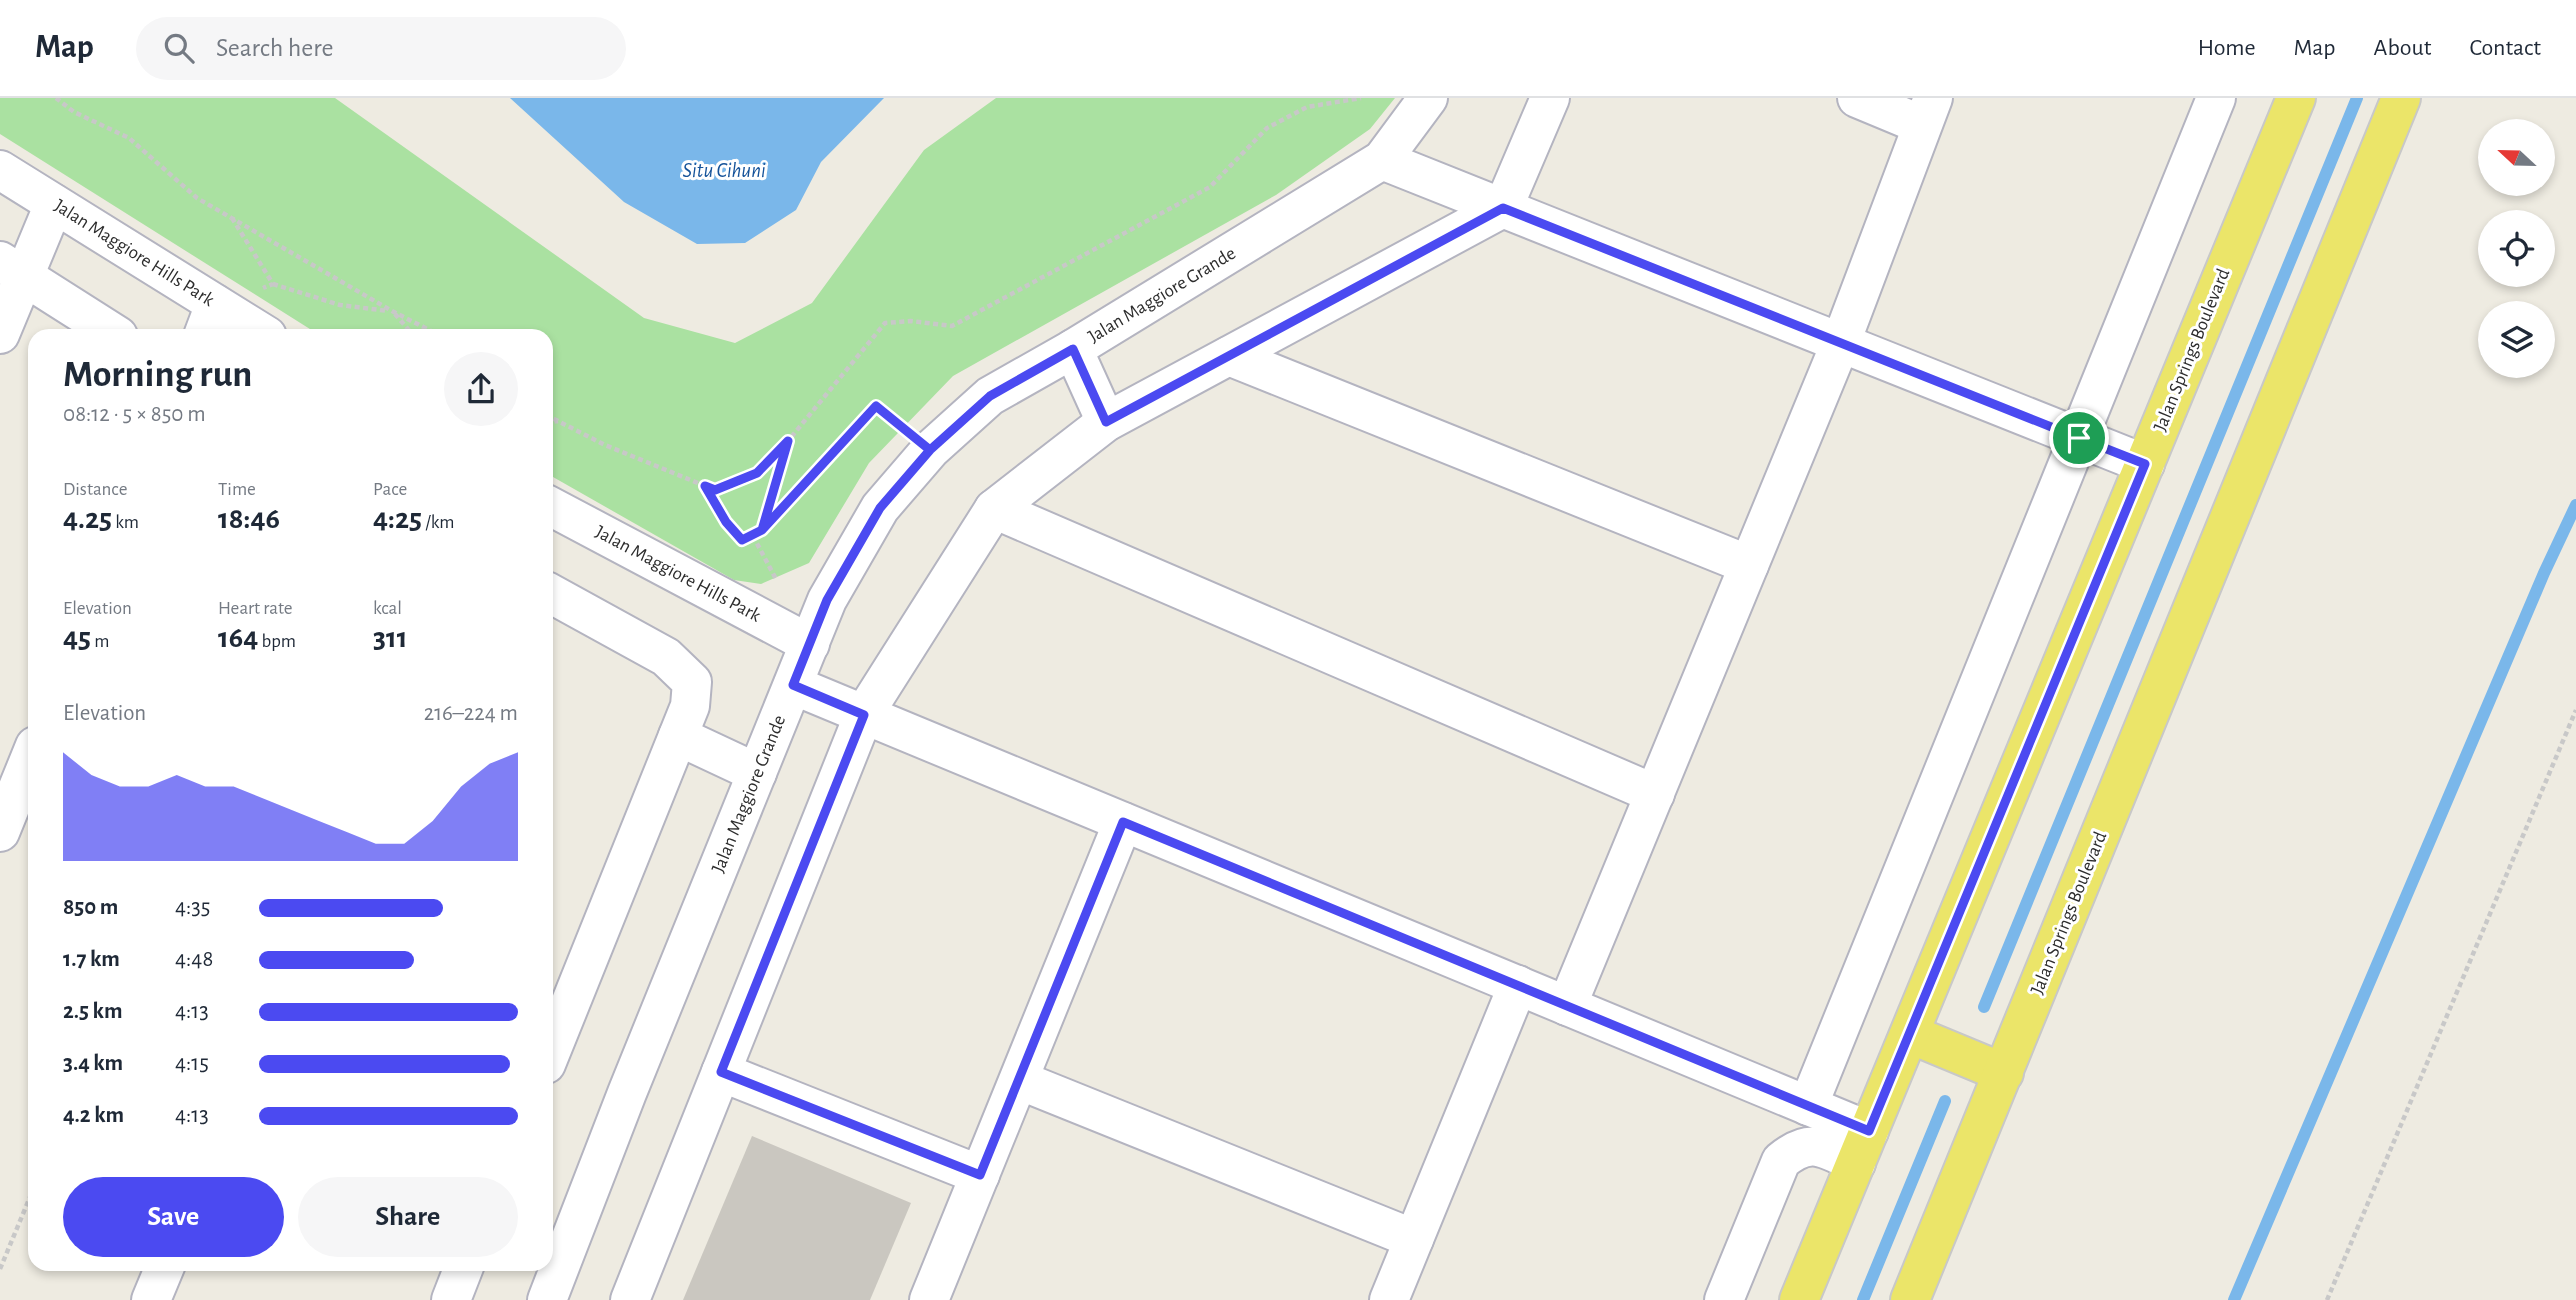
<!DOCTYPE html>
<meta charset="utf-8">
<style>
:root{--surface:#fff;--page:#f6f6f7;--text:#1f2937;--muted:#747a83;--line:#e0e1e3;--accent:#4b4af1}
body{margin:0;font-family:"Alegreya Sans",sans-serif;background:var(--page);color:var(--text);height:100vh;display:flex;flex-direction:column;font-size:26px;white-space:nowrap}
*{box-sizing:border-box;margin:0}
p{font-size:23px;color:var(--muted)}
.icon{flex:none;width:38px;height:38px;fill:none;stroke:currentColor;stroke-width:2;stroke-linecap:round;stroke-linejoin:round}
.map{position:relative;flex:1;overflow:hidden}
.details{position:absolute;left:28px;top:231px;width:525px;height:942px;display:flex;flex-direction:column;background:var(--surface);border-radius:21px;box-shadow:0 4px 10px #0003}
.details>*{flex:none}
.needle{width:46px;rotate:292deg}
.fabs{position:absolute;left:2478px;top:21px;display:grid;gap:14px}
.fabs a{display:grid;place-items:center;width:77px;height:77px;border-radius:50%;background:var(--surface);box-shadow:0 4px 10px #0003;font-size:35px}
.pin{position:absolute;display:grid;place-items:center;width:60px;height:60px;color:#fff;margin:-30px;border:4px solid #fff;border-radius:50%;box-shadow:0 2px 7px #0007}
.round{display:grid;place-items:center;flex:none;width:74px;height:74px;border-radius:37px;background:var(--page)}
.overview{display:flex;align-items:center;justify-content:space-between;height:119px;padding:0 35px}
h1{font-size:38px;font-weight:700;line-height:52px}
.figures{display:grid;grid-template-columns:repeat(3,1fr);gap:10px;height:119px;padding:7px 35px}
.figures div{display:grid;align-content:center}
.figures b{font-size:30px;font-weight:700}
.figures small{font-size:19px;font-weight:400}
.figures p{font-size:19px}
.chart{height:196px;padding:14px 35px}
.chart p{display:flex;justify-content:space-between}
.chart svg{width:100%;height:126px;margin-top:7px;fill:var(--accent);opacity:.7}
.primary-button{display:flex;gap:14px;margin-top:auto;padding:14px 35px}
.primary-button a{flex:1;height:80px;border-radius:42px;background:var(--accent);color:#fff;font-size:28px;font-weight:700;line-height:80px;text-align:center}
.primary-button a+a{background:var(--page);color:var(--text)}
ul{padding:0 35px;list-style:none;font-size:23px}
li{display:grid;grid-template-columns:112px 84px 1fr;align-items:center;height:52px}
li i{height:18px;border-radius:9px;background:var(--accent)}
header{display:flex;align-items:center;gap:42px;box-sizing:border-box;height:98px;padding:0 35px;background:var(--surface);border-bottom:2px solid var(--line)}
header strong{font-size:33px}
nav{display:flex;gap:38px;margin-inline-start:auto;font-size:24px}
.search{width:490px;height:63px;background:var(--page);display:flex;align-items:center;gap:18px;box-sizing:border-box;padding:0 24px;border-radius:38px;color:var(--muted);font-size:26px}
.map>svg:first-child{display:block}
</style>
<header>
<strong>Map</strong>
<div class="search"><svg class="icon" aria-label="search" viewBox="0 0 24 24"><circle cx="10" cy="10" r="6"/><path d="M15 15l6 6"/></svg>Search here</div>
<nav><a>Home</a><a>Map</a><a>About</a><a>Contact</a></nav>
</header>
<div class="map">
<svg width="2576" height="1202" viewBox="0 0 2576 1202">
<rect width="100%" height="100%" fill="#eeebe1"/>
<path fill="#aae1a1" d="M0,0H335L644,220L735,245L812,205L924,52L996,0H1395L1370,31L1276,97L953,278L869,365L809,465L761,486L734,482L546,375V238H321L0,36Z"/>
<path fill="#7ab7ea" d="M510,0H884L821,64L796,112L745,145L697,146L624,104Z"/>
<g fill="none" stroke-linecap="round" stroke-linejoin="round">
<g stroke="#7ab7ea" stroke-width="12">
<path d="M1984,909L2357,0"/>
<path d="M1863,1202L1945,1003"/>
<path d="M2234,1202L2544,475L2576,407"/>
</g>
</g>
<path fill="#cac7c0" d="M752,1038L911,1105L870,1202H683Z"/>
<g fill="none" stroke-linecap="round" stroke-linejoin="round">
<g stroke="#b4b4c0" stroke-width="42">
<g id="minor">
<path d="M1857,0L1922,27"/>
<path d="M1382,62L2145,366"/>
<path d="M0,72L267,238"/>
<path d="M0,163L118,238"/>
<path d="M0,236L54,106"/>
<path d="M203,238L215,206"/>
<path d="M1073,251L1106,324"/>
<path d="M1229,258L1749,467"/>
<path d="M546,406L810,546"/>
<path d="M994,411L1655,696"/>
<path d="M546,493L666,559L692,584L690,608L546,966"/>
<path d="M793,587L1869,1033"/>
<path d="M678,638L757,675"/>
<path d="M0,734L35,648"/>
<path d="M1567,908L1841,244L1933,0"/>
<path d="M721,974L980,1077"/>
<path d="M1019,982L1414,1141"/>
<path d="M1808,1008L2216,0"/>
<path d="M151,1202L166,1166"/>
<path d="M451,1202L465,1166"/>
<path d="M547,1202L627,995L827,502L880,410L930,352L990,298L1073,251L1382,62L1428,0"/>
<path d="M630,1202L864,616L994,411L1106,324L1503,110L1550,0"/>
<path d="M929,1202L1123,724"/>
<path d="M1389,1202L1518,887"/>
<path d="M1724,1202L1781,1063C1811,1038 1824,1050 1856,1065"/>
</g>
</g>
<g stroke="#c8c8c8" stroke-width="42">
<g id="major">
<path d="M1910,936L2004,975"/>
<path d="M1799,1202L2296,0"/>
<path d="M1910,1202L2401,0"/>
</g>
</g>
<g stroke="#c8c8c8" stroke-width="4.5" stroke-dasharray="5 3.5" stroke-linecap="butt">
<path d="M56,0L74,14L129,40L197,100L392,213L441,238"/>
<path d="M232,120L273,186L263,190"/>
<path d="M273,186L340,207L388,213"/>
<path d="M395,216L414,238"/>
<path d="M546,317L605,347L715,392L757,375L788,343L885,225L911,223L952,228L1210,89L1267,30L1307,9L1361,0"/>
<path d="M546,325L558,323"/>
<path d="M705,389L726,424L742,441L762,432L876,308L899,327"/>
<path d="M763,430L788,344"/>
<path d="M753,438L777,483"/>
<path d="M0,1171L35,1087"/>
<path d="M2327,1202L2576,612"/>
</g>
<use href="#minor" stroke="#fff" stroke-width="38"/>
<use href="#major" stroke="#ebe569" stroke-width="38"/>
</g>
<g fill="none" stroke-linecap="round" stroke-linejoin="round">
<g stroke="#fff" stroke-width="14">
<path id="route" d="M2079,340L1503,110L1106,324L1073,251L990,298L930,352L876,308L762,432L788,343L757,375L715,392L705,388L726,424L742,442L762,432L876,308L930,352L880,410L827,502L793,587L864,617L721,974L980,1077L1123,724L1869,1033L2145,366L2079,340"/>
</g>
<use href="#route" stroke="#4b4af1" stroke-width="9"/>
</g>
<g text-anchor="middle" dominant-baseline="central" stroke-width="6" stroke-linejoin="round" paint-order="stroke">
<g font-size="19" fill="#2d2d2d" stroke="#fff">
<text transform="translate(134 155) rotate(32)">Jalan Maggiore Hills Park</text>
<text transform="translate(1162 197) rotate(-31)">Jalan Maggiore Grande</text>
<text transform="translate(2192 252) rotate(-68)">Jalan Springs Boulevard</text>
<text transform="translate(678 476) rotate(28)">Jalan Maggiore Hills Park</text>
<text transform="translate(749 696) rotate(-68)">Jalan Maggiore Grande</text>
<text transform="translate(2069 815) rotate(-68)">Jalan Springs Boulevard</text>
</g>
<g font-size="21" font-style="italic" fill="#15539a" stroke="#fff">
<text x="724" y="72">Situ Cihuni</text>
</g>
</g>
</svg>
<div class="fabs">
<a><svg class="needle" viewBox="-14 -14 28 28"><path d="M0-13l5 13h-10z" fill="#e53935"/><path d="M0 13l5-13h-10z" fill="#747a83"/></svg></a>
<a><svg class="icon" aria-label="locate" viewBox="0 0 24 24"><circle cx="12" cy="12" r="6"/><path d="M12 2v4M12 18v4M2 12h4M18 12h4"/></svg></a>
<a><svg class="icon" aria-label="layers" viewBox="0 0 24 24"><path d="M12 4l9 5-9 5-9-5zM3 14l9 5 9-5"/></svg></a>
</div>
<div class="pin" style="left:2079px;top:340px;background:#1e9e55"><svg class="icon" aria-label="arrive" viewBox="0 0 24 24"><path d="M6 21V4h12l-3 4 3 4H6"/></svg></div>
<section class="details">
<div class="overview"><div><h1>Morning run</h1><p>08:12 · 5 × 850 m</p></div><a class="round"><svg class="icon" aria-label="share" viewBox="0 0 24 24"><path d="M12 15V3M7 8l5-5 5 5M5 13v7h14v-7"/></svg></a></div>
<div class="figures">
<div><p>Distance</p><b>4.25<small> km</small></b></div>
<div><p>Time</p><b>18:46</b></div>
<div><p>Pace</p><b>4:25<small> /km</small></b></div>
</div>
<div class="figures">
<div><p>Elevation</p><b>45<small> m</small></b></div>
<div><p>Heart rate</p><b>164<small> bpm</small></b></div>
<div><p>kcal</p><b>311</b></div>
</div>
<div class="chart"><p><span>Elevation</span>216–224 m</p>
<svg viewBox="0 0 160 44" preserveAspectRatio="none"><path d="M0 44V6L10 14L20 18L30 18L40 14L50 18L60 18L70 22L80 26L90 30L100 34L110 38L120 38L130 30L140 18L150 10L160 6V44z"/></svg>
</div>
<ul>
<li><b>850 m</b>4:35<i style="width:71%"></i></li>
<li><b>1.7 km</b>4:48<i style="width:60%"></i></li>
<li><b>2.5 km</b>4:13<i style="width:100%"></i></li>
<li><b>3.4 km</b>4:15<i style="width:97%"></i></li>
<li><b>4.2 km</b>4:13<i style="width:100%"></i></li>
</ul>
<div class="primary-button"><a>Save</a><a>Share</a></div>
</section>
</div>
